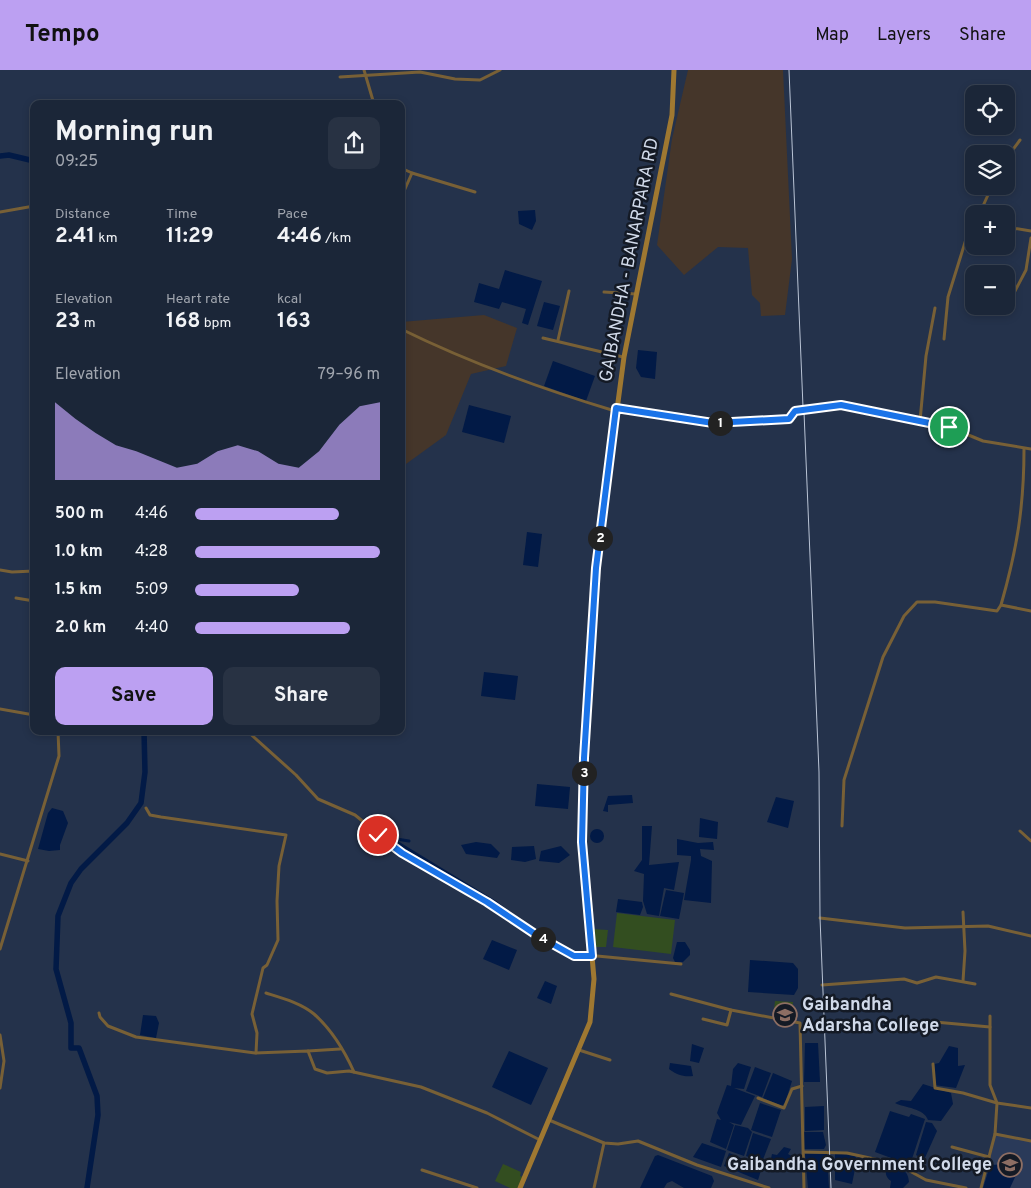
<!DOCTYPE html>
<meta charset="utf-8">
<style>
:root{--surface:#1b2638;--page:#283243;--text:#f1f3f6;--muted:#a0a5ae;--line:#394353;--accent:#bca0f2}
body{margin:0;font-family:Overpass,sans-serif;background:var(--page);color:var(--text);height:100vh;display:flex;flex-direction:column;font-size:19px;white-space:nowrap}
*{box-sizing:border-box;margin:0}
p{font-size:16px;color:var(--muted)}
.icon{flex:none;width:28px;height:28px;fill:none;stroke:currentColor;stroke-width:2;stroke-linecap:round;stroke-linejoin:round}
.map{position:relative;flex:1;overflow:hidden}
.sheet{position:absolute;left:30px;top:30px;width:375px;height:635px;display:flex;flex-direction:column;background:var(--surface);border-radius:10px;box-shadow:0 2px 8px #0003,0 0 0 1px var(--line)}
.sheet>*{flex:none}
.controls{position:absolute;left:965px;top:15px;display:grid;gap:10px}
.controls a{display:grid;place-items:center;width:50px;height:50px;border-radius:10px;background:var(--surface);box-shadow:0 2px 8px #0003,0 0 0 1px var(--line);font-size:25px}
.pin{position:absolute;display:grid;place-items:center;width:42px;height:42px;color:#fff;margin:-21px;border:2px solid #fff;border-radius:50%;box-shadow:0 1px 5px #0007}
.km{position:absolute;width:25px;height:25px;margin:-12px;border-radius:50%;background:#222;color:#fff;font-size:14px;line-height:25px;text-align:center}
.round{display:grid;place-items:center;flex:none;width:52px;height:52px;border-radius:10px;background:var(--page)}
.headline{display:flex;align-items:center;justify-content:space-between;height:85px;padding:0 25px}
h1{font-size:28px;font-weight:700;line-height:38px}
.figures{display:grid;grid-template-columns:repeat(3,1fr);gap:8px;height:85px;padding:5px 25px}
.figures div{display:grid;align-content:center}
.figures b{font-size:21px;font-weight:700}
.figures small{font-size:14px;font-weight:400}
.figures p{font-size:14px}
.chart{height:140px;padding:10px 25px}
.chart p{display:flex;justify-content:space-between}
.chart svg{width:100%;height:90px;margin-top:5px;fill:var(--accent);opacity:.7}
.primary-button{display:flex;gap:10px;margin-top:auto;padding:10px 25px}
.primary-button a{flex:1;height:58px;border-radius:10px;background:var(--accent);color:#111;font-size:20px;font-weight:700;line-height:58px;text-align:center}
.primary-button a+a{background:var(--page);color:var(--text)}
ul{padding:0 25px;list-style:none;font-size:16px}
li{display:grid;grid-template-columns:80px 60px 1fr;align-items:center;height:38px}
li i{height:12px;border-radius:6px;background:var(--accent)}
header{display:flex;align-items:center;gap:30px;box-sizing:border-box;height:70px;padding:0 25px;background:var(--accent);color:#111}
header strong{font-size:24px}
nav{display:flex;gap:28px;margin-inline-start:auto;font-size:18px}
.map>svg:first-child{display:block}
</style>
<header>
<strong>Tempo</strong>
<nav><a>Map</a><a>Layers</a><a>Share</a></nav>
</header>
<div class="map">
<svg width="1031" height="1118" viewBox="0 0 1031 1118">
<rect width="100%" height="100%" fill="#24324b"/>
<path fill="#2a3a59" d="M996,1064L1031,1072V1118H983Z"/>
<g fill="#45362a">
<path d="M688,0H783L792,189L785,245L761,246L760,233L752,225L748,178L718,177L684,205L657,175L672,69Z"/>
<path d="M484,245L517,258L506,296L471,304L446,365L406,394L401,393V252Z"/>
</g>
<g fill="#334e20">
<path d="M617,843L675,850L671,884L613,877Z"/>
<path d="M592,859L608,860L606,877H592Z"/>
<path d="M775,931L793,932L791,950L773,947Z"/>
<path d="M503,1094L521,1102L520,1106L523,1107L517,1118H510L495,1111Z"/>
</g>
<g fill="#021a46">
<path d="M535,140L536,151L532,160L519,154L518,141Z"/>
<path d="M505,200L542,211L528,255L522,253L526,239L502,232L499,239L474,232L479,213L499,219Z"/>
<path d="M544,232L560,236L553,260L537,256Z"/>
<path d="M638,280L657,282L655,309L641,307L636,298Z"/>
<path d="M553,291L595,306L586,331L544,316Z"/>
<path d="M469,335L511,346L504,373L462,362Z"/>
<path d="M527,462L542,464L538,497L523,495Z"/>
<path d="M484,602L518,606L515,630L481,626Z"/>
<path d="M537,714L570,717L568,739L535,736Z"/>
<path d="M632,725L633,733L608,735V742L603,741L608,726Z"/>
<path d="M776,727L794,731L788,758L767,752Z"/>
<path d="M52,738L63,741L68,753L60,775V780L49,781L38,779L48,743Z"/>
<path d="M700,748L718,752L717,769L699,767Z"/>
<path d="M642,756H652L649,795L679,792L674,820L664,818L659,846L647,844L643,831L644,804L634,801L642,790Z"/>
<circle cx="597" cy="766" r="7"/>
<path d="M677,769L698,773L713,772L714,780L700,779L701,786L712,791L711,833L684,830L691,790V786L677,785Z"/>
<path d="M476,772L491,774L500,783L497,788L466,784L461,775Z"/>
<path d="M534,776L536,789L525,792L511,790L512,777Z"/>
<path d="M561,776L570,785L559,793L539,791L541,781Z"/>
<path d="M666,820L684,823L679,849L660,846Z"/>
<path d="M618,829L642,832L643,837L640,845L616,842Z"/>
<path d="M492,870L517,880L509,900L483,889Z"/>
<path d="M677,872H685L690,880V885L683,892H675L673,888Z"/>
<path d="M750,890L793,893L798,899V918L794,925L748,922Z"/>
<path d="M545,911L557,916L551,934L537,928Z"/>
<path d="M143,945L156,946L159,953L156,968L140,965Z"/>
<path d="M805,973H818L820,1012H804Z"/>
<path d="M692,974L704,978L699,993L690,991Z"/>
<path d="M949,976L958,978V996L965,995L956,1018L934,1015V994L939,993Z"/>
<path d="M509,981L548,998L531,1035L492,1017Z"/>
<path d="M670,993L691,996L693,1006C683,1007 677,1005 669,999Z"/>
<path d="M738,993L751,997L744,1019L734,1018L755,1026L741,1055L729,1052L734,1055L726,1079L710,1072L717,1049L721,1050L717,1043L727,1015L731,1016L733,999Z"/>
<path d="M755,997L771,1003L762,1027L746,1021Z"/>
<path d="M773,1003L792,1011L785,1033L782,1036L763,1028Z"/>
<path d="M923,1014L951,1023L953,1034L941,1051L928,1050C924,1038 905,1038 895,1033L901,1030L911,1031Z"/>
<path d="M760,1033L781,1040L772,1067L751,1060Z"/>
<path d="M824,1036V1060L805,1061V1037Z"/>
<path d="M890,1041L909,1047L911,1044L925,1049L910,1095L875,1082Z"/>
<path d="M926,1052L932,1053L937,1061L924,1090L916,1085Z"/>
<path d="M735,1055L748,1058L752,1062L744,1086L727,1080Z"/>
<path d="M804,1062H823L826,1075L824,1079H804Z"/>
<path d="M753,1063L771,1069L762,1092L746,1086Z"/>
<path d="M702,1073L726,1081L721,1097L693,1087Z"/>
<path d="M784,1077L791,1079L788,1084L795,1088L790,1098L769,1097L772,1084L777,1085Z"/>
<path d="M729,1083L762,1097L758,1110L724,1096Z"/>
<path d="M835,1083L855,1086L857,1089L852,1114L835,1110Z"/>
<path d="M805,1084H827L829,1118H808Z"/>
<path d="M658,1085L712,1106L714,1111L711,1118H684L672,1111L667,1113L664,1118H640L655,1086Z"/>
<path d="M1009,1094L1016,1105L1010,1118H983L990,1095Z"/>
<path d="M887,1095C899,1098 908,1098 909,1112L903,1118H890L891,1111C885,1107 885,1102 887,1095Z"/>
</g>
<g fill="none" stroke-linecap="round" stroke-linejoin="round">
<g stroke="#021a46" stroke-width="3">
<path d="M409,771L390,768L462,812"/>
<path d="M462,812L495,832L541,867"/>
</g>
<g stroke="#021a46" stroke-width="5.5">
<path d="M0,86L9,85L34,91"/>
<path d="M87,1118L98,1045L97,1026L79,978H71V953L56,899L58,846L71,813L81,799L127,753L141,733L145,702L144,661"/>
</g>
<g stroke="#786036" stroke-width="3">
<path d="M364,0L374,34"/>
<path d="M340,7L420,2L455,9L480,10L500,0"/>
<path d="M1006,89L1020,70"/>
<path d="M401,98L412,103L401,128"/>
<path d="M412,103L475,122"/>
<path d="M0,142L34,136"/>
<path d="M1006,157L1031,161"/>
<path d="M604,222L636,224"/>
<path d="M1003,244L1026,200L1031,168"/>
<path d="M401,259C470,293 542,319 615,341"/>
<path d="M543,268L623,287"/>
<path d="M944,269L948,227L972,150L975,140L983,136L992,116"/>
<path d="M558,270L569,221"/>
<path d="M616,338L713,353L789,349L795,341L841,335L949,357L983,371L1031,379"/>
<path d="M920,351L926,286L935,238"/>
<path d="M0,500L12,502L34,501"/>
<path d="M16,528L34,531"/>
<path d="M1001,535L1031,541"/>
<path d="M0,639L34,645"/>
<path d="M247,661L296,705L318,729L355,745L402,783L487,832L538,866"/>
<path d="M146,738L150,745L161,747L286,765L279,796L277,831L278,870L267,895L263,898L252,944L257,963L256,983"/>
<path d="M842,756L844,710L883,587L904,546L917,532H935L997,541L1001,535C1017,479 1024,437 1024,379"/>
<path d="M1020,761L1031,771"/>
<path d="M0,784L28,791"/>
<path d="M963,842L965,881L963,911"/>
<path d="M820,848L905,858L988,856L1031,866"/>
<path d="M558,876L576,884L681,894"/>
<path d="M0,879L59,686L58,661"/>
<path d="M822,915L904,909L917,913L936,907L975,914"/>
<path d="M266,923C282,928 301,933 314,944C331,959 345,982 354,1002"/>
<path d="M671,924L731,940L800,953L804,1118"/>
<path d="M99,943L100,947L108,956L136,967L255,983L308,981L315,999L327,1003L349,1001L421,1017L487,1043L540,1070"/>
<path d="M990,946V1015L997,1033L1031,1038"/>
<path d="M703,949L727,955L731,940"/>
<path d="M899,956L935,952L990,957"/>
<path d="M0,965L4,991L0,1018"/>
<path d="M579,980L610,990"/>
<path d="M308,981L340,979"/>
<path d="M933,994L935,1018L963,1023L997,1033L995,1064L989,1087L952,1077"/>
<path d="M758,1028L784,1038L792,1019L802,1016"/>
<path d="M549,1050L604,1073L618,1074L638,1071L697,1095L769,1118"/>
<path d="M995,1064L1031,1071"/>
<path d="M804,1082L847,1083L897,1094L926,1110L966,1118"/>
<path d="M422,1100L477,1118"/>
<path d="M594,1118L604,1073"/>
<path d="M981,1118L989,1087"/>
</g>
<path stroke="#9f7831" stroke-width="5" d="M520,1118L590,952L594,909L582,771L587,619L596,498L624,287L672,45L674,0"/>
<g stroke="#bac4d5" stroke-width="1">
<path d="M789,0L803,337"/>
<path d="M804,342L819,702L820,848L831,1118"/>
</g>
<path stroke="#786036" stroke-width="3" d="M538,866L559,877"/>
</g>
<g fill="none" stroke-linecap="round" stroke-linejoin="round">
<g stroke="#fff" stroke-width="10">
<path id="route" d="M378,765L402,783L487,832L538,866L574,886H592L582,772L584,688L596,498L616,338L713,353L789,349L795,341L841,335L949,357"/>
</g>
<use href="#route" stroke="#1a73e8" stroke-width="6"/>
</g>
<defs>
<g id="university-ring" transform="scale(1.25)"><circle r="9.5" fill="#141a25" stroke="#8d6e63" stroke-width="1.5"/><path d="M0-5L7-2L0 1L-7-2ZM-4 1L0 2.5L4 1V4Q0 6-4 4Z" fill="#8d6e63"/></g>
</defs>
<g fill-rule="evenodd">
<use href="#university-ring" x="785" y="945"/>
<use href="#university-ring" x="1010" y="1095"/>
</g>
<g text-anchor="middle" dominant-baseline="central" stroke-width="5" stroke-linejoin="round" paint-order="stroke">
<g font-size="18" fill="#d1daea" stroke="#141a25">
<text transform="translate(630 190) rotate(-79)">GAIBANDHA - BANARPARA RD</text>
</g>
<g font-size="18" font-weight="bold" fill="#d1daea" stroke="#141a25" text-anchor="start">
<text x="802" y="935">Gaibandha<tspan x="802" dy="21">Adarsha College</tspan></text>
<text x="992" y="1095" text-anchor="end">Gaibandha Government College</text>
</g>
</g>
</svg>
<div class="controls">
<a><svg class="icon" aria-label="locate" viewBox="0 0 24 24"><circle cx="12" cy="12" r="6"/><path d="M12 2v4M12 18v4M2 12h4M18 12h4"/></svg></a>
<a><svg class="icon" aria-label="layers" viewBox="0 0 24 24"><path d="M12 4l9 5-9 5-9-5zM3 14l9 5 9-5"/></svg></a>
<a>+</a>
<a>−</a>
</div>
<div class="pin" style="left:949px;top:357px;background:#1e9e55"><svg class="icon" aria-label="arrive" viewBox="0 0 24 24"><path d="M6 21V4h12l-3 4 3 4H6"/></svg></div>
<div class="pin" style="left:378px;top:765px;background:#d93025"><svg class="icon" aria-label="check" viewBox="0 0 24 24"><path d="M5 12l5 5 9-10"/></svg></div>
<b class="km" style="left:720px;top:353px">1</b>
<b class="km" style="left:600px;top:468px">2</b>
<b class="km" style="left:584px;top:703px">3</b>
<b class="km" style="left:543px;top:869px">4</b>
<section class="sheet">
<div class="headline"><div><h1>Morning run</h1><p>09:25</p></div><a class="round"><svg class="icon" aria-label="share" viewBox="0 0 24 24"><path d="M12 15V3M7 8l5-5 5 5M5 13v7h14v-7"/></svg></a></div>
<div class="figures">
<div><p>Distance</p><b>2.41<small> km</small></b></div>
<div><p>Time</p><b>11:29</b></div>
<div><p>Pace</p><b>4:46<small> /km</small></b></div>
</div>
<div class="figures">
<div><p>Elevation</p><b>23<small> m</small></b></div>
<div><p>Heart rate</p><b>168<small> bpm</small></b></div>
<div><p>kcal</p><b>163</b></div>
</div>
<div class="chart"><p><span>Elevation</span>79–96 m</p>
<svg viewBox="0 0 160 44" preserveAspectRatio="none"><path d="M0 44V6L10 14L20 21L30 27L40 30L50 34L60 38L70 36L80 30L90 27L100 30L110 36L120 38L130 30L140 17L150 8L160 6V44z"/></svg>
</div>
<ul>
<li><b>500 m</b>4:46<i style="width:78%"></i></li>
<li><b>1.0 km</b>4:28<i style="width:100%"></i></li>
<li><b>1.5 km</b>5:09<i style="width:56%"></i></li>
<li><b>2.0 km</b>4:40<i style="width:84%"></i></li>
</ul>
<div class="primary-button"><a>Save</a><a>Share</a></div>
</section>
</div>
